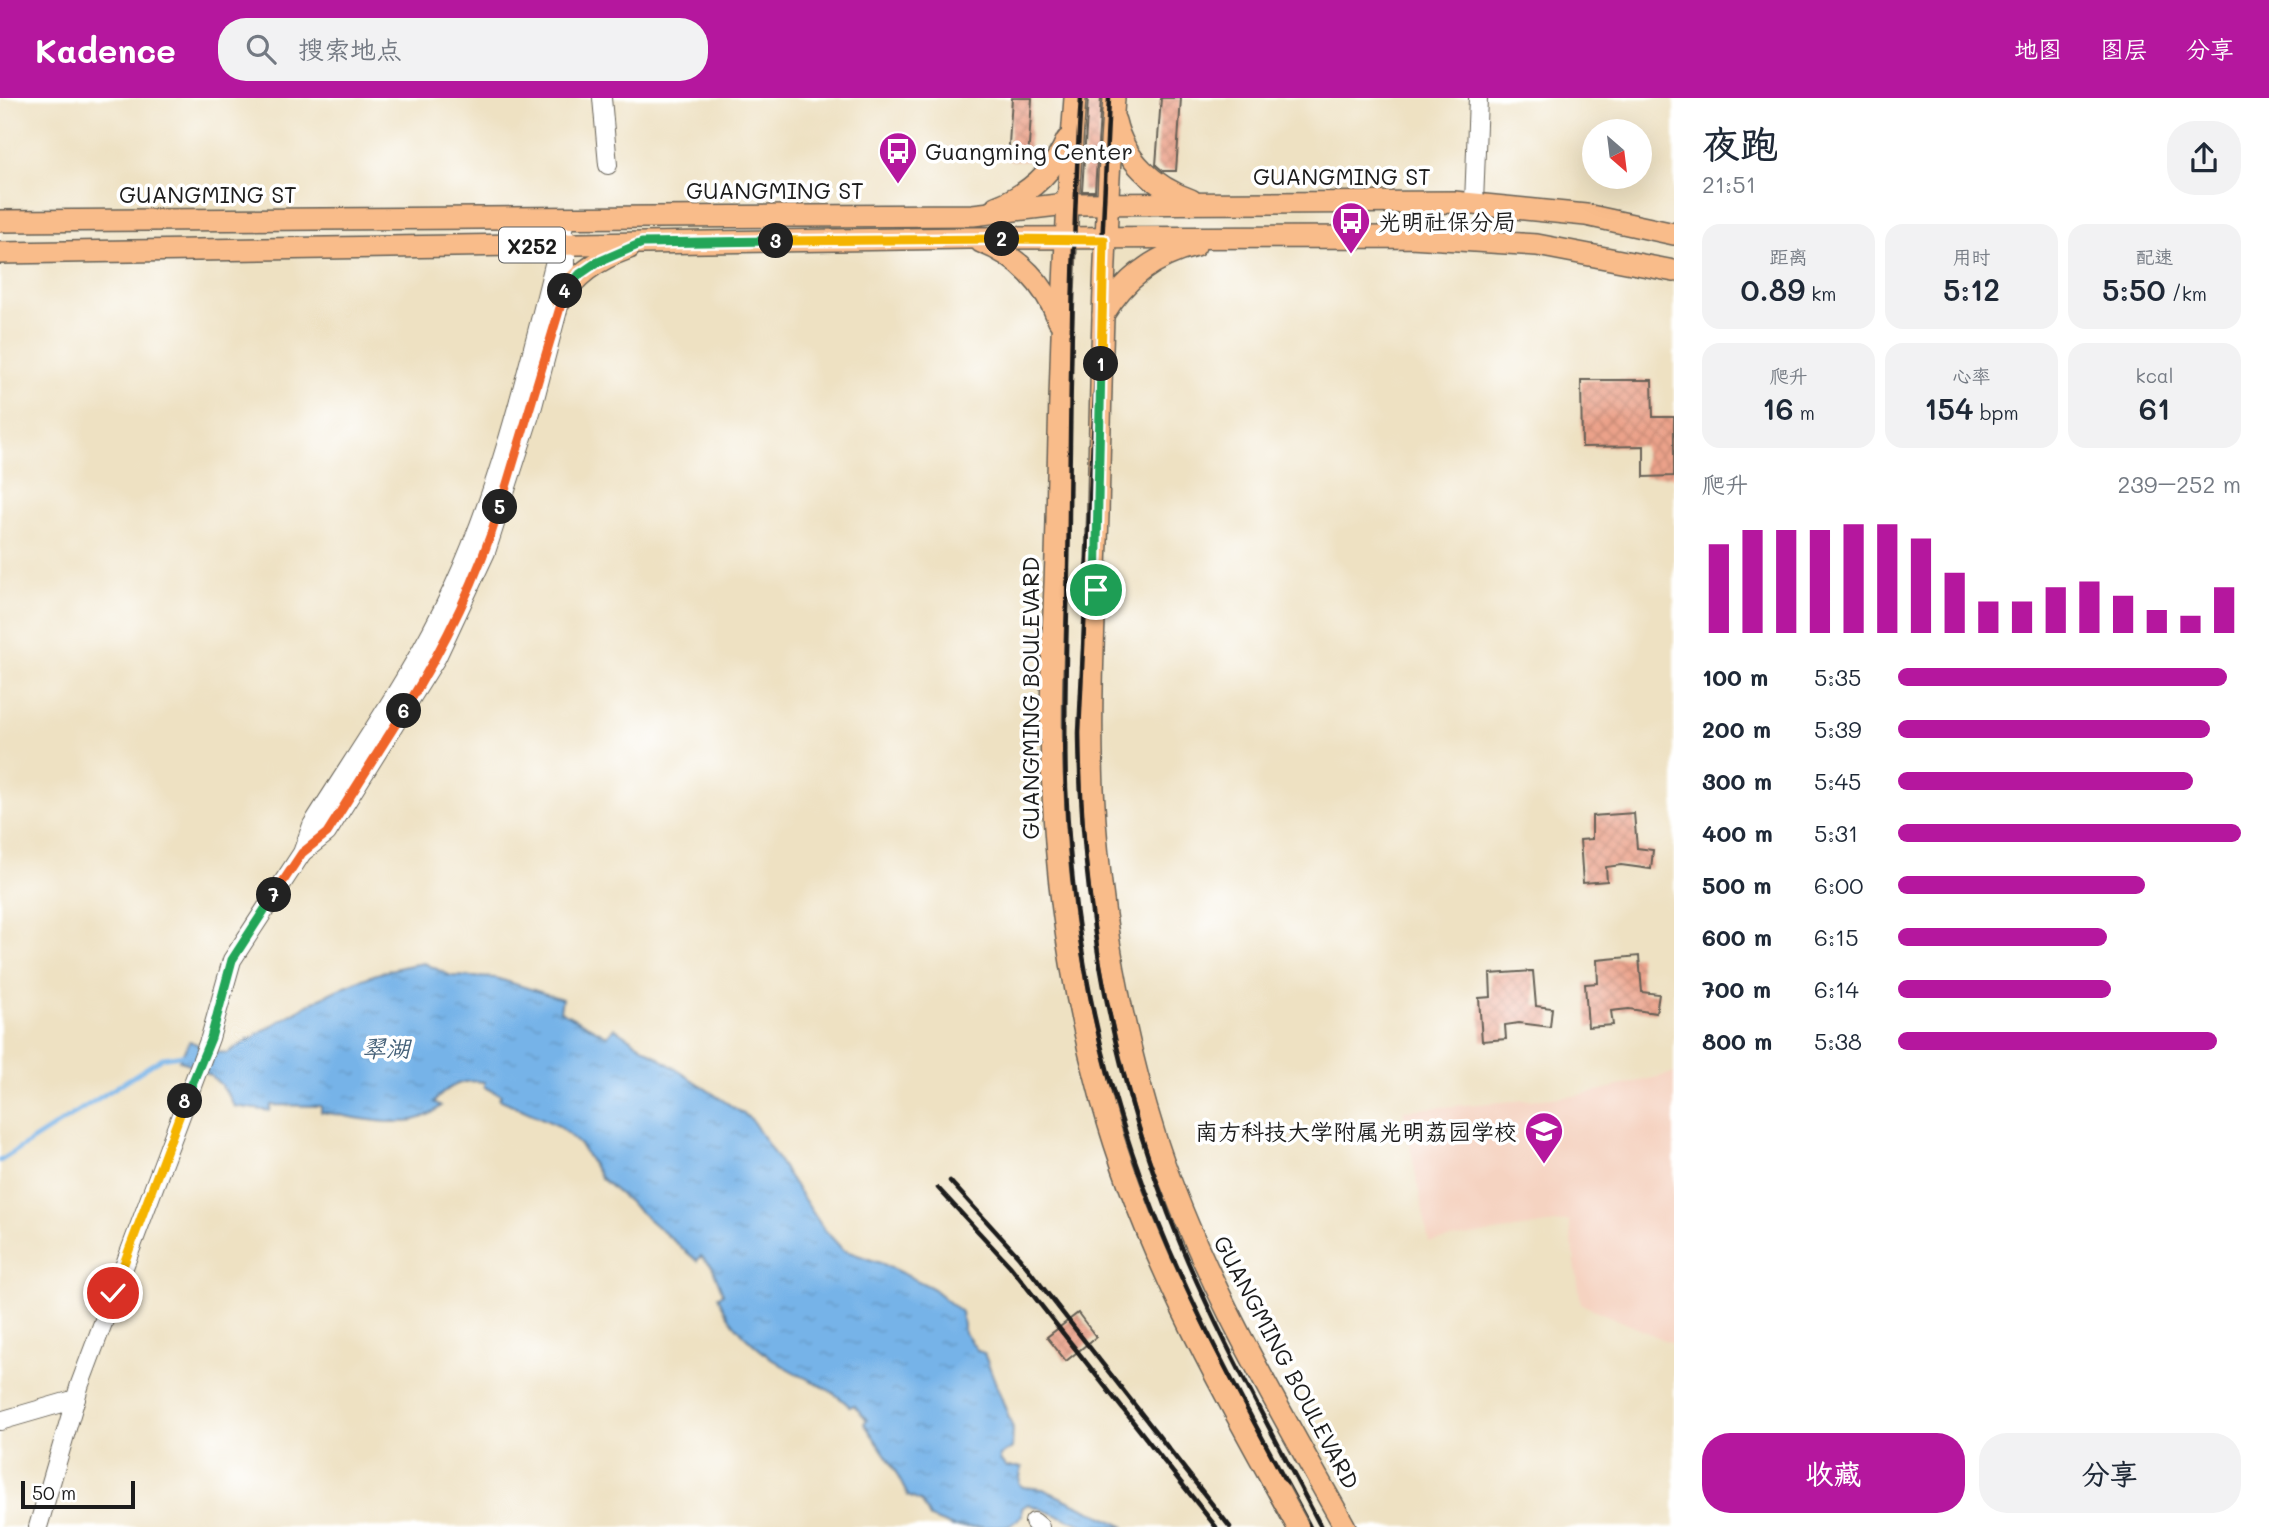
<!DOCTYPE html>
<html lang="zh">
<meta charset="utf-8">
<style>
:root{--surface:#fff;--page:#f2f2f3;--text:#1f2937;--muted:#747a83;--accent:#b5179e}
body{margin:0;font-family:Mali,"LXGW WenKai TC",sans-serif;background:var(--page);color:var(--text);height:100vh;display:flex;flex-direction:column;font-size:26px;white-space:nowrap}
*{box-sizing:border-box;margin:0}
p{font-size:23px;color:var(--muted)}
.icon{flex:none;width:38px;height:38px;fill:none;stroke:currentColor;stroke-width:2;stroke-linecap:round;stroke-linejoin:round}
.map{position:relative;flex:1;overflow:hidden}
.details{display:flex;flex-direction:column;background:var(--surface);width:595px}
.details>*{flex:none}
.needle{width:46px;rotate:152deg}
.buttons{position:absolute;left:1582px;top:21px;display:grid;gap:14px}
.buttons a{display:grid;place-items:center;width:70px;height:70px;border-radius:50%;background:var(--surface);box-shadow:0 7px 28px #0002;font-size:35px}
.scale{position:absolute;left:21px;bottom:18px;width:114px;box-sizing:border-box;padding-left:7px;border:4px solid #1c1c1c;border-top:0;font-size:19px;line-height:24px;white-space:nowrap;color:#1c1c1c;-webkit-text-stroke:5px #fff;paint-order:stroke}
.pin{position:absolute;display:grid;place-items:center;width:60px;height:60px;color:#fff;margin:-30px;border:4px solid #fff;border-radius:50%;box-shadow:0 2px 7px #0007}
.km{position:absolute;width:35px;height:35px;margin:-18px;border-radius:50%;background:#222;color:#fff;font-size:19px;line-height:35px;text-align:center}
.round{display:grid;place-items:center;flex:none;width:74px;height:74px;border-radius:28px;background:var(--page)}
.headline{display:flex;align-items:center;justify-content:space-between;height:119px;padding:0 28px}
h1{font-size:38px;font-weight:600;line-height:52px}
.figures{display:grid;grid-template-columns:repeat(3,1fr);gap:10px;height:119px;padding:7px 28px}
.figures div{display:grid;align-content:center;border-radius:18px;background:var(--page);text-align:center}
.figures b{font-size:30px;font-weight:600}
.figures small{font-size:19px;font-weight:400}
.figures p{font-size:19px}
.chart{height:196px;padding:14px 28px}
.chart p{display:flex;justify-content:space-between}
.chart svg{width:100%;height:126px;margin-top:7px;stroke:var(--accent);stroke-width:6}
.button{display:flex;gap:14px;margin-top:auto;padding:14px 28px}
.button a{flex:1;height:80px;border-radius:28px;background:var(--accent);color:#fff;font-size:28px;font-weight:600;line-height:80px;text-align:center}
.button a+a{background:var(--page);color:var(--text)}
ul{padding:0 28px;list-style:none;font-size:23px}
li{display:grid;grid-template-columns:112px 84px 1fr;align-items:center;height:52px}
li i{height:18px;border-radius:9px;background:var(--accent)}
header{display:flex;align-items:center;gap:42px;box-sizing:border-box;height:98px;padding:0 35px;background:var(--accent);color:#fff}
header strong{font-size:33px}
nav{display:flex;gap:38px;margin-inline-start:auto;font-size:24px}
.search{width:490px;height:63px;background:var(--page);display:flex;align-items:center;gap:18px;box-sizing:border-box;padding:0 24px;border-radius:28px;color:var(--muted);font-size:26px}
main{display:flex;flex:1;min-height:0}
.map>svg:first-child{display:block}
</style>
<header>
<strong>Kadence</strong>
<div class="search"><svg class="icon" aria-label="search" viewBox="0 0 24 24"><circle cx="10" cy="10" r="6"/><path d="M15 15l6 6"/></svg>搜索地点</div>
<nav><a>地图</a><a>图层</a><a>分享</a></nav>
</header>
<main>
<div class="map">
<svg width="1674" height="1429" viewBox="0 0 1674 1429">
<defs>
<pattern id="water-ripples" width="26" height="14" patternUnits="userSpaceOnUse" patternTransform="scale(1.75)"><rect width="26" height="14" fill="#76b3e8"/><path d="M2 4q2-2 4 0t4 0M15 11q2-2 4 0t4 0" fill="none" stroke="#6699c6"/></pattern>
<pattern id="building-cross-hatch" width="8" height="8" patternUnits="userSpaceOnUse" patternTransform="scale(1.75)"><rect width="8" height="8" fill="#eba28a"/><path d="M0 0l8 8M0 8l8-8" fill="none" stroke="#c98b76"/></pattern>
</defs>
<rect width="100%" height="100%" fill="#fff"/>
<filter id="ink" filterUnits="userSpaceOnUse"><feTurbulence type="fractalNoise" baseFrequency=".0143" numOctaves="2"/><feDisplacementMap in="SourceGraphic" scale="14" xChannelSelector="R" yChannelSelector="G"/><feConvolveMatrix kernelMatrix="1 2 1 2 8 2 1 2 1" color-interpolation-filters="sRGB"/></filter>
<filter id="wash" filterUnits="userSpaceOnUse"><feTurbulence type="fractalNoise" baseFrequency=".00686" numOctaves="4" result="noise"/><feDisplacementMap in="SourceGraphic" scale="28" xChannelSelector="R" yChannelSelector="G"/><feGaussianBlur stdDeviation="1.57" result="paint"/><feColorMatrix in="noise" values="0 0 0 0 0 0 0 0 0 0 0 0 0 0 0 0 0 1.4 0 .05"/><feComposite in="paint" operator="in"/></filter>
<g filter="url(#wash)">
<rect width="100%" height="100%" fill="#eee1c2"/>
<path fill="#f5d3c1" d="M1674,975V1246L1581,1206L1569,1123L1429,1144L1403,1012L1575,998Z"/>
<path fill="url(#water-ripples)" stroke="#496882" stroke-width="2" d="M424,865L451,878L496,880L562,901L560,913L607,938L614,930L751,1021L823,1130L843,1152L883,1166L931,1189L961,1214L964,1234L978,1253L984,1255L1013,1330L1012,1350L1000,1358V1362L1006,1369H1022L1019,1385L1023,1389L1043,1391L1125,1429H1088L1028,1406L1022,1410V1418L1008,1429H953L930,1420L922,1404L908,1398L891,1365L864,1325L867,1322L854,1307L850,1309C829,1287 804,1282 780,1266C755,1250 728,1226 718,1198L723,1196L712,1168L701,1158L697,1163L601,1080L581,1048L559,1028L499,1001L501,997L484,989V984C462,981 449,987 434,1004L441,1008C410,1037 359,1019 321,1014V1008L271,1007L270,1013L234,1008C223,982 205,972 179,962L190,943L214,954L227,955C290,917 350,875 424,865Z"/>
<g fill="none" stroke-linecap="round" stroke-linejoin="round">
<path stroke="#76b3e8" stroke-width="4.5" d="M0,1063L162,960L182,957"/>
</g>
<g id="blocks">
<g fill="url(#building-cross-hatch)">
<path d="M1012,0H1032L1028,63L1008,62Z"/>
<path d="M1088,0H1101L1095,93H1082Z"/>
<path d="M1161,0H1181L1176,73H1163L1156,67Z"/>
<path d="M1581,282H1652L1653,319H1674V378L1644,379V348L1582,349Z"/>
<path d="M1634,715L1637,750L1653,752L1651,771L1621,767L1606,769L1607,783L1583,785L1580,742L1592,741V718Z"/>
<path d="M1639,858L1642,894L1659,896L1656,915L1629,911L1611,913L1613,927L1588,929L1585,886L1598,885L1597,862Z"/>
<path d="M1533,873L1536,908L1552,910L1550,929L1519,925L1505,927L1506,941L1482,943L1479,900L1491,899L1490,876Z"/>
<path d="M1078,1215L1096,1239L1066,1263L1047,1239Z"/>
</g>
</g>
</g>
<g filter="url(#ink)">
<use href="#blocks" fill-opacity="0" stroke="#666156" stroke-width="2"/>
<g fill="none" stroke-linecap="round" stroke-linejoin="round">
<g stroke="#666156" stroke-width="20">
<g id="minor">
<path d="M602,0L608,67"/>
<path d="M1474,105L1478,0"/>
<path d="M303,754L327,735L437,559L486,454L533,308L566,181V140"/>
<path d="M0,1323L76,1301"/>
<path d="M1034,1424L1040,1429"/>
<path d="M38,1429L80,1286L210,940L232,862L302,755L312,727C361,649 415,573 453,490C507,373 534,243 566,119"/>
</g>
</g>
<g stroke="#666156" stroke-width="24">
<g id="major">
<path d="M1075,0C1064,141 1060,282 1057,423C1055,513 1048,604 1053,693C1057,798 1074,902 1102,1003C1142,1148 1214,1277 1286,1407"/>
<path d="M1114,0C1104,139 1101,277 1098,416C1095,508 1089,600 1093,691C1099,811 1120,928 1156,1042C1201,1179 1275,1303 1345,1429"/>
<path d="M1115,23C1124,62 1154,89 1191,102"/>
<path d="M996,109C1029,96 1053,75 1067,42"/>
<path d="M0,123L973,117L1066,106L1454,104L1586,117L1674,136"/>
<path d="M981,144C1018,158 1046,187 1059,223"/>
<path d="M0,155L969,140L1410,139L1537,147L1674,173"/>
<path d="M561,202C575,175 601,160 629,150"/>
<path d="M1103,217C1124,181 1154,158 1195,148"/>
</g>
</g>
<use href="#minor" stroke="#fff" stroke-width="18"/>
<use href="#major" stroke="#f9bc8a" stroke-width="21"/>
<g stroke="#1c1c1c" stroke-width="4.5">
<path d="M1081,0C1072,138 1071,277 1069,415C1068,507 1063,599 1066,690C1071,813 1092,937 1132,1054C1176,1186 1245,1307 1310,1429"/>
<path d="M1109,0L1079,635C1081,811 1113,982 1180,1145C1220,1242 1273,1335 1321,1429"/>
<path d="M950,1083L1019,1159L1230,1429"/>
<path d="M938,1090L1010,1168L1216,1429"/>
</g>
<g stroke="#666156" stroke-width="24" stroke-linecap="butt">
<path id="major-bridge" d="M1278,1392L1298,1429"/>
</g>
<use href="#major-bridge" stroke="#f9bc8a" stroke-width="21"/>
</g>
</g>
<g fill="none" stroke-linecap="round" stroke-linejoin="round" filter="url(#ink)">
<g stroke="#fff" stroke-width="14">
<path id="split-1" d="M1096,492L1101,266"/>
</g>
<g stroke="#fff" stroke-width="14">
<path id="split-2" d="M1002,141L1104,142L1101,266"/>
</g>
<g stroke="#fff" stroke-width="14">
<path id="split-3" d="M776,143L1002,141"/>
</g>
<g stroke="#fff" stroke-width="14">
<path id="split-4" d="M565,193L580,176L596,165L642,145L776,143"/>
</g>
<g stroke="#fff" stroke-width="14">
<path id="split-5" d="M500,409L565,193"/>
</g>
<g stroke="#fff" stroke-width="14">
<path id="split-6" d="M404,613C444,549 477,482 500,409"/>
</g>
<g stroke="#fff" stroke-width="14">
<path id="split-7" d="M274,797L302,755L327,735L404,613"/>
</g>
<g stroke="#fff" stroke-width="14">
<path id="split-8" d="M185,1003L211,940L232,862L274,797"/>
</g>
<g stroke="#fff" stroke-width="14">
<path id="split-9" d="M113,1195L185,1003"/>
</g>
<use href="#split-1" stroke="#22a559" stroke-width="9"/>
<use href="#split-2" stroke="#f5b400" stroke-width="9"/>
<use href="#split-3" stroke="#f5b400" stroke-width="9"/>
<use href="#split-4" stroke="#22a559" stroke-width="9"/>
<use href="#split-5" stroke="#f0652b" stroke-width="9"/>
<use href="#split-6" stroke="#f0652b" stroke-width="9"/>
<use href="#split-7" stroke="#f0652b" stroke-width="9"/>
<use href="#split-8" stroke="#22a559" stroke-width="9"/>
<use href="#split-9" stroke="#f5b400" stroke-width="9"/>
</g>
<defs>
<g id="bus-pin" transform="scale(2.0125)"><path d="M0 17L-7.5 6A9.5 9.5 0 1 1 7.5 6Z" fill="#b5179e" stroke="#fff"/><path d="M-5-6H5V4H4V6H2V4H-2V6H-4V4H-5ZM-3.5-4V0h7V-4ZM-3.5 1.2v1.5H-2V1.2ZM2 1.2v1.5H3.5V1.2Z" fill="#fff"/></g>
<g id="school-pin" transform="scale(2.0125)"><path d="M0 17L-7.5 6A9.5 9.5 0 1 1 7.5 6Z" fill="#b5179e" stroke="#fff"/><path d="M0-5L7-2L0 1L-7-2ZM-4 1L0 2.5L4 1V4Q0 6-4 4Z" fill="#fff"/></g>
</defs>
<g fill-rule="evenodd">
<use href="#bus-pin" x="898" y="53"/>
<use href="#bus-pin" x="1351" y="123"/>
<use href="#school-pin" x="1544" y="1033"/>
</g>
<g text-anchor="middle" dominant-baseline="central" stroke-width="7" stroke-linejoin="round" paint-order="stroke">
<rect fill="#fff" stroke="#606060" stroke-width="2" x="499" y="129.5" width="66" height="35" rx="5"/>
<g font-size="21" font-weight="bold" fill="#1c1c1c">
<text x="532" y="147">X252</text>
</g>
<g font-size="23" fill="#1c1c1c" stroke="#fff" text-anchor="start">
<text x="925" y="53">Guangming Center</text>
<text x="1378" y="123">光明社保分局</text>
<text x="1517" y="1033" text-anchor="end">南方科技大学附属光明荔园学校</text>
</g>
<g font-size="23" fill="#1c1c1c" stroke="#fff">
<text x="1342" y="78">GUANGMING ST</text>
<text x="775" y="92">GUANGMING ST</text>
<text x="208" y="96">GUANGMING ST</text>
<text transform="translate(1030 600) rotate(-90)">GUANGMING BOULEVARD</text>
<text transform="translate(1287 1264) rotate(62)">GUANGMING BOULEVARD</text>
</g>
<g font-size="24" font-style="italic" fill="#446078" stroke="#fff">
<text x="386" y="949">翠湖</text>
</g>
</g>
</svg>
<div class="buttons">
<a><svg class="needle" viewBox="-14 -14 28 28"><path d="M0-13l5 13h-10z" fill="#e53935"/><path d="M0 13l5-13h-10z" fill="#747a83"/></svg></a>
</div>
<div class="scale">50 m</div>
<div class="pin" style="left:1096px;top:492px;background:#1e9e55"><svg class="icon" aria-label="arrive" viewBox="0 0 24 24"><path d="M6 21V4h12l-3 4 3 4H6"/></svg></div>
<div class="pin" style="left:113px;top:1195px;background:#d93025"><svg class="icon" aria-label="check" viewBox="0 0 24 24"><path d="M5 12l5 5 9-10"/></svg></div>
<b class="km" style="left:1101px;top:266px">1</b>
<b class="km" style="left:1002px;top:141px">2</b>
<b class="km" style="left:776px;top:143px">3</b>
<b class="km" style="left:565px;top:193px">4</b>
<b class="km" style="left:500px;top:409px">5</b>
<b class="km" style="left:404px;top:613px">6</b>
<b class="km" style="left:274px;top:797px">7</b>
<b class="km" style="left:185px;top:1003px">8</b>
</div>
<section class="details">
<div class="headline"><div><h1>夜跑</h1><p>21:51</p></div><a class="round"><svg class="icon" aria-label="share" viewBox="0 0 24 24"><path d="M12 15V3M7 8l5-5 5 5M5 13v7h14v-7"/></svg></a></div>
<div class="figures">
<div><p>距离</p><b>0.89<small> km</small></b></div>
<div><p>用时</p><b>5:12</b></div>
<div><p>配速</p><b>5:50<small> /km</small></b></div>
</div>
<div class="figures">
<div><p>爬升</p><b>16<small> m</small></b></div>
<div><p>心率</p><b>154<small> bpm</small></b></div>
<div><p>kcal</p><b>61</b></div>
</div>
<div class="chart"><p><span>爬升</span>239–252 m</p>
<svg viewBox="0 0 160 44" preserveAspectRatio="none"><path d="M5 44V13M15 44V8M25 44V8M35 44V8M45 44V6M55 44V6M65 44V11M75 44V23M85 44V33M95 44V33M105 44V28M115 44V26M125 44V31M135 44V36M145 44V38M155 44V28"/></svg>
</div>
<ul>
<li><b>100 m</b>5:35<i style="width:96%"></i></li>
<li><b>200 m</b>5:39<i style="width:91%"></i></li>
<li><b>300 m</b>5:45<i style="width:86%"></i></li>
<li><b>400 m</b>5:31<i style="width:100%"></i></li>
<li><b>500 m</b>6:00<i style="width:72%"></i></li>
<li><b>600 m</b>6:15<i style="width:61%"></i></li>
<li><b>700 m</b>6:14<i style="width:62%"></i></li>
<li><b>800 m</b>5:38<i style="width:93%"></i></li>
</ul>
<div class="button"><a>收藏</a><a>分享</a></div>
</section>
</main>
